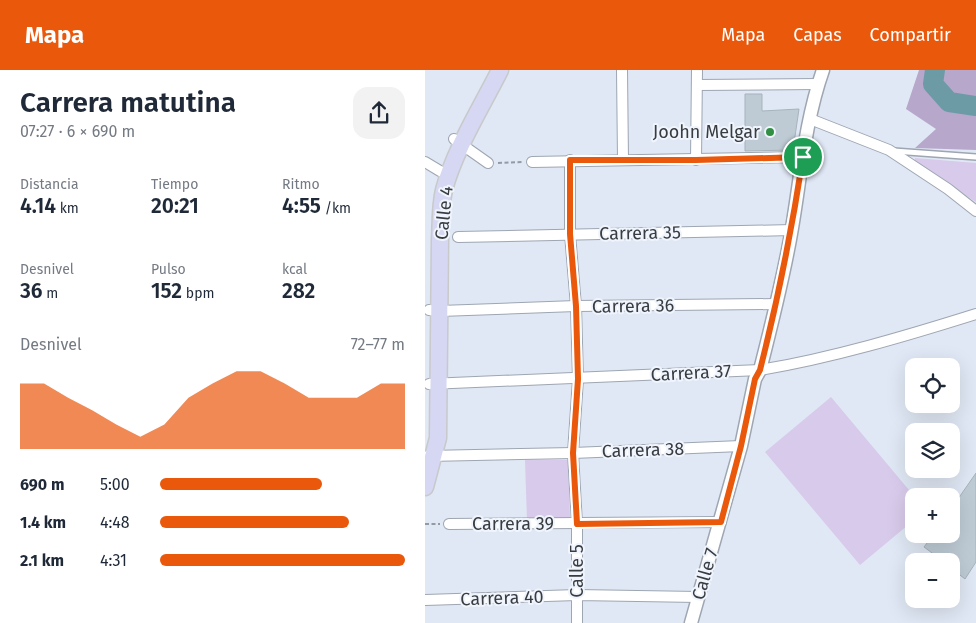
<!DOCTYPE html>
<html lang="es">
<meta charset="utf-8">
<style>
:root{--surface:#fff;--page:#f2f2f3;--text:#1f2937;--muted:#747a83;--accent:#ea580c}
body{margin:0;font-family:"Fira Sans",sans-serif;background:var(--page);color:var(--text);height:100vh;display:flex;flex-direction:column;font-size:19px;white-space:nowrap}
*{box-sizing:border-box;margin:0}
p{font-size:16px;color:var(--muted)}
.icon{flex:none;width:28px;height:28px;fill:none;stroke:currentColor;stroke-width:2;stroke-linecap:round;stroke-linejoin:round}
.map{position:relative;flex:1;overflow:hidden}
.panel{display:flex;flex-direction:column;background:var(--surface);width:425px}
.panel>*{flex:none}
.buttons{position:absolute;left:480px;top:288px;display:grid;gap:10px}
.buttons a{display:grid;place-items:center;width:55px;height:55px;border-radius:10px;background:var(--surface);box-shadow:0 5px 20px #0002;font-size:25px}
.pin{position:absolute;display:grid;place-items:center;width:42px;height:42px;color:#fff;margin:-21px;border:2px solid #fff;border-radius:50%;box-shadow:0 1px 5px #0007}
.round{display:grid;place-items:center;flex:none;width:52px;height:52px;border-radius:15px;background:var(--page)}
.head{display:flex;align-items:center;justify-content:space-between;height:85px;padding:0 20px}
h1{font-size:28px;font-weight:600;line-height:38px}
.stats{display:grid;grid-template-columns:repeat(3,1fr);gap:8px;height:85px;padding:5px 20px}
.stats div{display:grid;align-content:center}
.stats b{font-size:21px;font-weight:600}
.stats small{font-size:14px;font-weight:400}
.stats p{font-size:14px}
.chart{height:140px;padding:10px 20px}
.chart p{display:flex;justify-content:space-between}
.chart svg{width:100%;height:90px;margin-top:5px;fill:var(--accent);opacity:.7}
ul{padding:0 20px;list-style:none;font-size:16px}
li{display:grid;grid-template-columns:80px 60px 1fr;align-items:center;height:38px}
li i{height:12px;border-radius:6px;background:var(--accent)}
header{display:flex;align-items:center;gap:30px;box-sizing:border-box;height:70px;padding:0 25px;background:var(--accent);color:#fff}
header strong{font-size:24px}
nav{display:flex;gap:28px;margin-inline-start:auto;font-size:18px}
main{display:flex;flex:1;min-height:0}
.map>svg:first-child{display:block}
</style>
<header>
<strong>Mapa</strong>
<nav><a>Mapa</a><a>Capas</a><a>Compartir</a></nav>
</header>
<main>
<section class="panel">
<div class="head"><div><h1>Carrera matutina</h1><p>07:27 · 6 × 690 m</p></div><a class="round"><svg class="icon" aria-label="share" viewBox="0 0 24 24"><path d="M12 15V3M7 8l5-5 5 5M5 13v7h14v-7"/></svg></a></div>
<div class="stats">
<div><p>Distancia</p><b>4.14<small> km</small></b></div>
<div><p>Tiempo</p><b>20:21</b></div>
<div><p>Ritmo</p><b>4:55<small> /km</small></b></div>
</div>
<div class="stats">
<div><p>Desnivel</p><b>36<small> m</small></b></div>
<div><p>Pulso</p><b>152<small> bpm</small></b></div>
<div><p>kcal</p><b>282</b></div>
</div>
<div class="chart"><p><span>Desnivel</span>72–77 m</p>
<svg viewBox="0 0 160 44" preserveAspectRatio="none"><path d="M0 44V12L10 12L20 19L30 25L40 32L50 38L60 32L70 19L80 12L90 6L100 6L110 12L120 19L130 19L140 19L150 12L160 12V44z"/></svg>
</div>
<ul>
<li><b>690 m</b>5:00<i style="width:66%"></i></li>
<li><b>1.4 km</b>4:48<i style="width:77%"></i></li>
<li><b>2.1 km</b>4:31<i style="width:100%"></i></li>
</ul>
</section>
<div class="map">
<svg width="551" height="553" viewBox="0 0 551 553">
<rect width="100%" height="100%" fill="#e0e8f5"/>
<g fill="#d8caea">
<path d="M490,88L551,93V132L489,92Z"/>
<path d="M406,327L489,426V450L435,495L340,382Z"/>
<path d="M100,390H143L145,448L102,451Z"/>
</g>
<path fill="#b7a7cb" d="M494,0H551V80L490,78L511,59L481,39Z"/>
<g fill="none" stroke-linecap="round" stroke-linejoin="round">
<path stroke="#6c9ba6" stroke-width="20" d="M510,0L508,14L524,32L551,36"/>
</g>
<g fill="#becbd5" stroke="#a6b3bc">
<path d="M320,24H337V41L374,39L368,80L320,81Z"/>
<path d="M551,403V492L540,509L526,498V491H518L499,477L509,464H526V439Z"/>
</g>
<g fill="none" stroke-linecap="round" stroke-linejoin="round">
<g stroke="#9ea6b2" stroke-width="8">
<path id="service" d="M469,81L551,87"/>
</g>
<g stroke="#9ea6b2" stroke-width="12">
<g id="minor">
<path d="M197,0L198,90"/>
<path d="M272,15L393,14"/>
<path d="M385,49L464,80L523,119L551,141"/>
<path d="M29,69L63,93"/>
<path d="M145,90V164L151,236L153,309L148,383L152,454V553"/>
<path d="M271,90L272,0"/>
<path d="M0,92L15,101L24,105"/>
<path d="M107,92L378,87"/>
<path d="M33,167L367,160"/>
<path d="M4,240L15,241L151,236L351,234"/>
<path d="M4,314L335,300C407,288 481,266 551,244"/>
<path d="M3,386L148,383L316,376"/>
<path d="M24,454L296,452"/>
<path d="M0,530L152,525L273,527"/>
</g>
</g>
<g stroke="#9ea6b2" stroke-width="15">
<path id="tertiary" d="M266,553L316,376L330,309L335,300C347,253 359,206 367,158C376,105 380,51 398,0"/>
</g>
<g stroke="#c8c9ca" stroke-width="19">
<path id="primary" d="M0,417L13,368L15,170C16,154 15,137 19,120C29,81 57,36 75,0"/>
</g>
<g stroke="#949aa4" stroke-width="2" stroke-dasharray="4 2.5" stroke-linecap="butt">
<path d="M73,93L98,92"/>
<path d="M0,454H15"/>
</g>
<use href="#service" stroke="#fff" stroke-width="5"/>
<use href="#minor" stroke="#fff" stroke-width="10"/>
<use href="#tertiary" stroke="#fff" stroke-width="12"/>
<use href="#primary" stroke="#d6d7f3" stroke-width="16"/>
</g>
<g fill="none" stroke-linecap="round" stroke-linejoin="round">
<g stroke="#fff" stroke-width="10">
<path id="route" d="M378,87C367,159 353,229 335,300L330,309L316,376L296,452L152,454L148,383L153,309L151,236L145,164V90H271Z"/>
</g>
<use href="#route" stroke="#ea580c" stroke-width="6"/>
</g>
<circle fill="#308f42" stroke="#f0f5fd" stroke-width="2" cx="345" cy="62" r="5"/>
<g text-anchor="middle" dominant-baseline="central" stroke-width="4" stroke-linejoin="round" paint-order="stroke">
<g font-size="18" fill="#393d42" stroke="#f0f5fd" text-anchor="end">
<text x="335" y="62">Joohn Melgar</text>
</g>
<g font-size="18" fill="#393d42" stroke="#f0f5fd">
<text transform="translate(19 143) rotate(-84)">Calle 4</text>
<text transform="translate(215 163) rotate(-1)">Carrera 35</text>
<text transform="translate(208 236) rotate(-1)">Carrera 36</text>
<text transform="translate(266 303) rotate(-3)">Carrera 37</text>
<text transform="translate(218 380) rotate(-2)">Carrera 38</text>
<text x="88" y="454">Carrera 39</text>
<text transform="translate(152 501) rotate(-90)">Calle 5</text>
<text transform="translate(280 504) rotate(-74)">Calle 7</text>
<text transform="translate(77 528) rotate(-2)">Carrera 40</text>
</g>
</g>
</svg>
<div class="buttons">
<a><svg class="icon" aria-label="locate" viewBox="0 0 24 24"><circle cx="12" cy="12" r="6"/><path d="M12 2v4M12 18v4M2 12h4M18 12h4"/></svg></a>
<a><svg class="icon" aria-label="layers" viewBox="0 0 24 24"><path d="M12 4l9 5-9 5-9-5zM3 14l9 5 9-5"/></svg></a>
<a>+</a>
<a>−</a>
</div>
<div class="pin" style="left:378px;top:87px;background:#1e9e55"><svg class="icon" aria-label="arrive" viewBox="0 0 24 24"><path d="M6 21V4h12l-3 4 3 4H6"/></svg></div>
</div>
</main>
